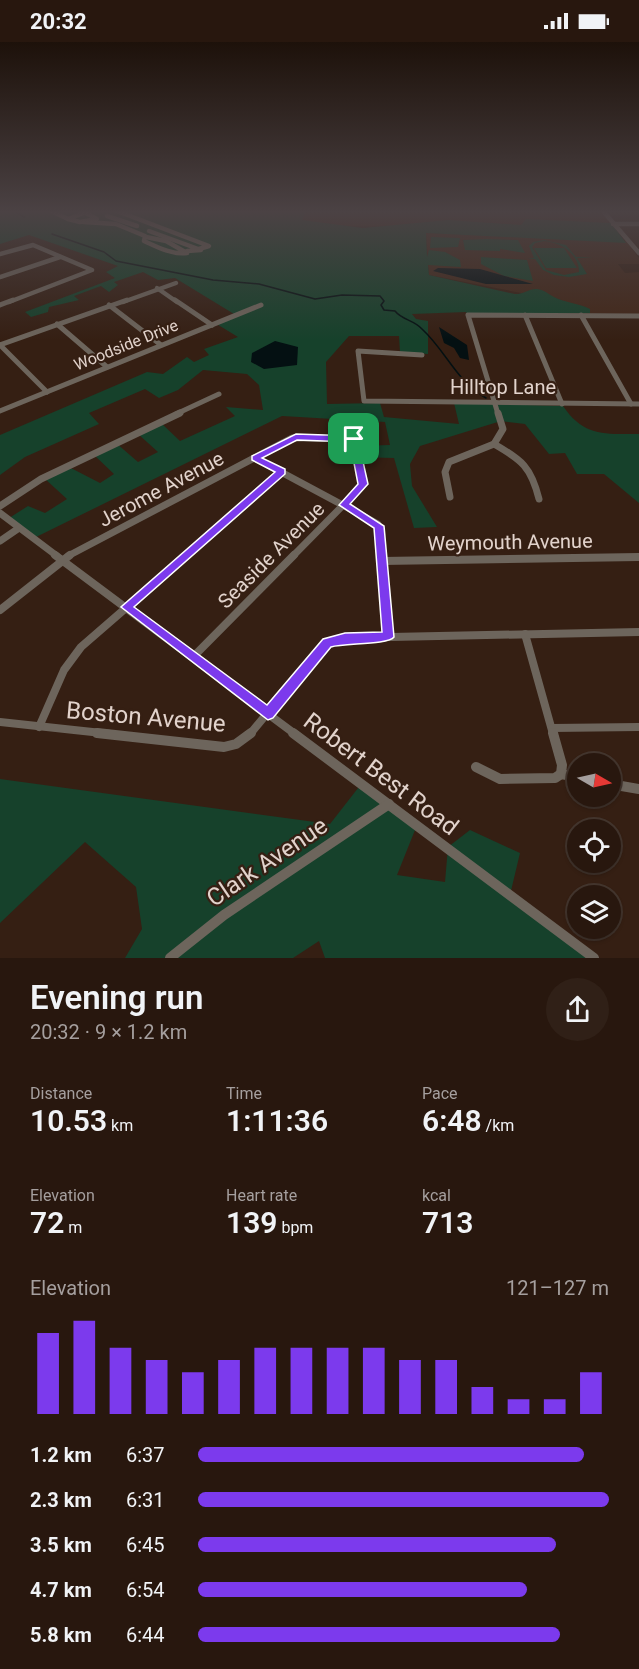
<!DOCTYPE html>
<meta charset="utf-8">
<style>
:root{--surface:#28170e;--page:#302017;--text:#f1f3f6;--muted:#a59f9e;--line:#44362e;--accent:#7c3aed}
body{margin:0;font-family:Roboto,sans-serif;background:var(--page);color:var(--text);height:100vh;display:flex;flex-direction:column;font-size:22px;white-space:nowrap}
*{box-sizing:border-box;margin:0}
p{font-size:20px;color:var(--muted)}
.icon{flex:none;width:33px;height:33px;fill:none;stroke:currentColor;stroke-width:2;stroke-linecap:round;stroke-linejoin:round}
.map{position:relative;height:916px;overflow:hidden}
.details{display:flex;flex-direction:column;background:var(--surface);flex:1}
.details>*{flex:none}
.needle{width:39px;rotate:99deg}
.buttons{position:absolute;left:567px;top:711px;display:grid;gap:12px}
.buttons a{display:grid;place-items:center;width:54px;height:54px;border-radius:50%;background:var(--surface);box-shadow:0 2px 4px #0004,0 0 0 2px var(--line);font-size:30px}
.pin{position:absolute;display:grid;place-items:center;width:51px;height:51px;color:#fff;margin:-26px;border-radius:12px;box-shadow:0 3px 9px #0006}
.round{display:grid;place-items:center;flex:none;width:63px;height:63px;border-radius:32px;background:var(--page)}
.head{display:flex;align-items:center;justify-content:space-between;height:102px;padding:0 30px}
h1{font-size:33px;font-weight:600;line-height:45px}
.figures{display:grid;grid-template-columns:repeat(3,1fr);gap:9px;height:102px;padding:6px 30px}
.figures div{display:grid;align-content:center}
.figures b{font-size:30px;font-weight:600}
.figures small{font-size:16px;font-weight:400}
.figures p{font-size:16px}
.chart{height:168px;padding:12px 30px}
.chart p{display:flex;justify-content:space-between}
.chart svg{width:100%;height:108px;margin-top:6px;stroke:var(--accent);stroke-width:6}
ul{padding:0 30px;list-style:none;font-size:20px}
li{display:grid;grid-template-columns:96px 72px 1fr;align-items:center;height:45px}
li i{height:15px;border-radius:8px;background:var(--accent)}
.status{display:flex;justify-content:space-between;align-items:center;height:42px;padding:0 30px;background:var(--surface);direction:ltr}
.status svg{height:16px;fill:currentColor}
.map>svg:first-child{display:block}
</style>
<div class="status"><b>20:32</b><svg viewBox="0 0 49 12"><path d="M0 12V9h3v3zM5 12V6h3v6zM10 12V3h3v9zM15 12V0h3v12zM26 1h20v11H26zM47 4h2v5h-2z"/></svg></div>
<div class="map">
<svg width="639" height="916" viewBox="0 0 639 916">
<rect width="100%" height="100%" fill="#351f13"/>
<g fill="#422617">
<path d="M191,169H601L615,186L186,183Z"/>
<path d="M426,191L626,199L639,216V222H618L625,231L639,230V272L556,271L526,252L429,233Z"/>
</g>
<g fill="#16412b" fill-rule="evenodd">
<path d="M0,169H306L302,178L363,186L448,178L521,183L526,177L611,181L626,201L426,191L427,215L429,208L445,210L460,218L461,225L428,223L429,233L515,252C525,252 530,246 537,247C545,248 548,252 554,255C565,261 579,261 590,267V271L467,273L466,270L412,272L416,277L428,279V312L400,310L399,294H349L326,320L327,362L380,361L384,375L459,382L454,361L563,364C584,395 605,392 639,392V461L604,432H577L565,411L549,412L525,382L501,379L420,404L410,422L412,444L437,485L414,486L394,416L356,415L355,404L390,403L385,380L282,374L32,497L6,478L28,464L45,471L67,457L44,436L67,424L100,441L114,432L93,412L116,401L138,420L158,410L137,391L160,380L180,399L235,374L226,365L263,368L259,343L247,332L203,328L178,348L159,356L145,347L89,371L99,382L25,415L0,433V393L147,330L163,332L187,315L194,320L209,313L204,307L238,295L215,281L234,272L175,236L158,238L143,230L114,240L118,243L109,250L101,244L74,254L79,258L49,265L48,270L31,275L25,270L115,236L106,230L118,224L29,193L0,202Z"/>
<path d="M431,195L460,196L458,205L430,206Z"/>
<path d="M487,197L518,198L525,211L500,207V209L465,208L463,198Z"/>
<path d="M544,198L566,203L576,215H593L577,216L587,232L569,235L554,233L543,228L535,217H528L534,216L529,204L533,200ZM544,199C561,200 579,212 579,230L564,233L546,228L532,205L535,201Z"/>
<path d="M534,206H564L577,226H546Z"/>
<path d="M481,215L527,218L533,239L504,234L481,222Z"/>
<path d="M0,737L330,782L362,741L417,783L397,833L445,840L448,805L470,788L520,811L510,853L594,916H325L319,899L293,916H125L142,887L136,845L85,800L0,881Z"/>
</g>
<g fill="#041012">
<path d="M438,226L480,227L533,242H486L433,229Z"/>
<path d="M439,285L467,303L469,318L460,316L454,306L444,301Z"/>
<path d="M275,299L298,305L297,323L264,327L251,320L252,311Z"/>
</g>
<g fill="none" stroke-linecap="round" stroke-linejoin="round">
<g stroke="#041012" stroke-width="1.5">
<path d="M15,169L24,175"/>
<path d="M52,192L104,210L116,219L213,238L259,242L315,257L342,253L380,254L384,259L381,263L384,268L395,269C402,278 414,278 422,287C446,309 457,340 486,356"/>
</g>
<g stroke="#6d655c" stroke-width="4.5">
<path d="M51,169L68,177L89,169"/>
<path d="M117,169L209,204L199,207"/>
<path d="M603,169L639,211"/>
<path d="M107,174L137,184"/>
<path d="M68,177L80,180L97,177L86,171"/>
<path d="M84,180L116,182L145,194L144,199C157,205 172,213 187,211L166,199L146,195"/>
<path d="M613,182H639"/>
<path d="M149,189L201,208L187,209"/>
<path d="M0,212L33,203L92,228L9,260"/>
<path d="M0,235L60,215"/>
<path d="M157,246L177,260"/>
<path d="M123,260L176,241"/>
</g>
<g stroke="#6d655c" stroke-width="5">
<path d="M175,258L212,283"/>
<path d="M0,263L13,258"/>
<path d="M109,263L161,303"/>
<path d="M525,273L562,362"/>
<path d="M581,273L631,362"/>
<path d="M57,282L107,325"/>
<path d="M0,303L127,258"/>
<path d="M0,303L47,350"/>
<path d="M422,313L358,309L364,359L639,362"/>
<path d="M0,369L261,263"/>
<path d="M176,372L219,352"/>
<path d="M498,372L468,273L639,274"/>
</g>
<g stroke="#6d655c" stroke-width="7">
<path d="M494,402C522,418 531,425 539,457"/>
<path d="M255,416L378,482L381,514"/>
<path d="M450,455L445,430L449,420L494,402L503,387L498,371"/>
<path d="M0,464L41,437L180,371"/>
<path d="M0,471L57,514"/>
<path d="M0,499L19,486"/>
<path d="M68,514L292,396H353L362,444L293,514"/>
<path d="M185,514L281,430"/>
</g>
<g stroke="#6d655c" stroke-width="8">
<path d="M55,513L295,692"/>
<path d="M381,513L388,595"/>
<path d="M382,519L639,515"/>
<path d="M0,568L70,513"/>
<path d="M525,592L553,692"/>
<path d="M193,615L294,513"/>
<path d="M0,680L111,692"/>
<path d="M39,685L64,628L81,605L187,513"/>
<path d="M552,686L639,685"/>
<path d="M250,692L318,610L328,601L343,596L639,590"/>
</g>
<g stroke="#6d655c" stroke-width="10">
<path d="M97,691L224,705L236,702L251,691"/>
<path d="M293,691L594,916"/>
<path d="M553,691L562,723L561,732L578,735"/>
<path d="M476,725L500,737L555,736L561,732"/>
<path d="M610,742L639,747"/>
<path d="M170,916L224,873L389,762"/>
</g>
</g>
<linearGradient id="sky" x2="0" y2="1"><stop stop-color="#1d110a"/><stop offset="0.57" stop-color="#4b4244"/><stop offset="1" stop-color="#4b4244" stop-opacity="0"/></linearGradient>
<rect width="639" height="298" fill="url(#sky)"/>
<path fill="#7c3aed" stroke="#fff" stroke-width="1.5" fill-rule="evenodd" d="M296,392L354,394L358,397L368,442L350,462L384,484L394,595C388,603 345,601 331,605L273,676L268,678L121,565L275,430L252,418V414ZM297,398L350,400L358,442L339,463L374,486L382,590L345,591L323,597L267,663L134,565L285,432V427L262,416Z"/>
<g text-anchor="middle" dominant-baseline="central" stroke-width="4.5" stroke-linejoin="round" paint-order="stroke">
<g font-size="16" fill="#e2d3cc" stroke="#351f13">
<text transform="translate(126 303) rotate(-22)">Woodside Drive</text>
</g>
<g font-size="20" fill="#e2d3cc" stroke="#351f13">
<text x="503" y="345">Hilltop Lane</text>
<text transform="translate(161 447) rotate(-28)">Jerome Avenue</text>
<text transform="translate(510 500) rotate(-1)">Weymouth Avenue</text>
<text transform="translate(271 513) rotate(-45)">Seaside Avenue</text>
</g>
<g font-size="24" fill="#e2d3cc" stroke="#351f13">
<text transform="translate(146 675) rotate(5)">Boston Avenue</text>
<text transform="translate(381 732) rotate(37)">Robert Best Road</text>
<text transform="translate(267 820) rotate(-34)">Clark Avenue</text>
</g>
</g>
</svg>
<div class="buttons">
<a><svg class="needle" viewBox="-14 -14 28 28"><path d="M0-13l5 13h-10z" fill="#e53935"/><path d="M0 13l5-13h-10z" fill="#a59f9e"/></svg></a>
<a><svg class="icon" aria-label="locate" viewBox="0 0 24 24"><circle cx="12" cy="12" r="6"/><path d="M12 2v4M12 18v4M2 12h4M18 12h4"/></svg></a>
<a><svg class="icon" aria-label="layers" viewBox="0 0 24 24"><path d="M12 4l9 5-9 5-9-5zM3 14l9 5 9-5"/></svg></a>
</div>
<div class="pin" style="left:354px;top:397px;background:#1e9e55"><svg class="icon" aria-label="arrive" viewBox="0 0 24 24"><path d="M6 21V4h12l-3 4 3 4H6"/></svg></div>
</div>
<section class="details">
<div class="head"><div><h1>Evening run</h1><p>20:32 · 9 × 1.2 km</p></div><a class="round"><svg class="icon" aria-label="share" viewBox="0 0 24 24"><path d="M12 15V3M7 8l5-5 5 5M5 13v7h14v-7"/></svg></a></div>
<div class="figures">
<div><p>Distance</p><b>10.53<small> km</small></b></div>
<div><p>Time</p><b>1:11:36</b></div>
<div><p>Pace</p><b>6:48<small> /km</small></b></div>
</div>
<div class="figures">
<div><p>Elevation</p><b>72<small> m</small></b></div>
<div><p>Heart rate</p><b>139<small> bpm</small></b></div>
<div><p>kcal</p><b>713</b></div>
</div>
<div class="chart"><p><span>Elevation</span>121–127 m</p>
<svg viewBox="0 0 160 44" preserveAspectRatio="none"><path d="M5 44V11M15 44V6M25 44V17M35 44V22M45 44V27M55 44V22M65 44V17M75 44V17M85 44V17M95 44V17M105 44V22M115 44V22M125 44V33M135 44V38M145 44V38M155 44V27"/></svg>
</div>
<ul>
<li><b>1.2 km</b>6:37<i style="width:94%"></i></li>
<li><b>2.3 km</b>6:31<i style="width:100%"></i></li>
<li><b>3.5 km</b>6:45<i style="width:87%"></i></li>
<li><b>4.7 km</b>6:54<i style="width:80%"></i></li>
<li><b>5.8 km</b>6:44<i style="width:88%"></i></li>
</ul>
</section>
